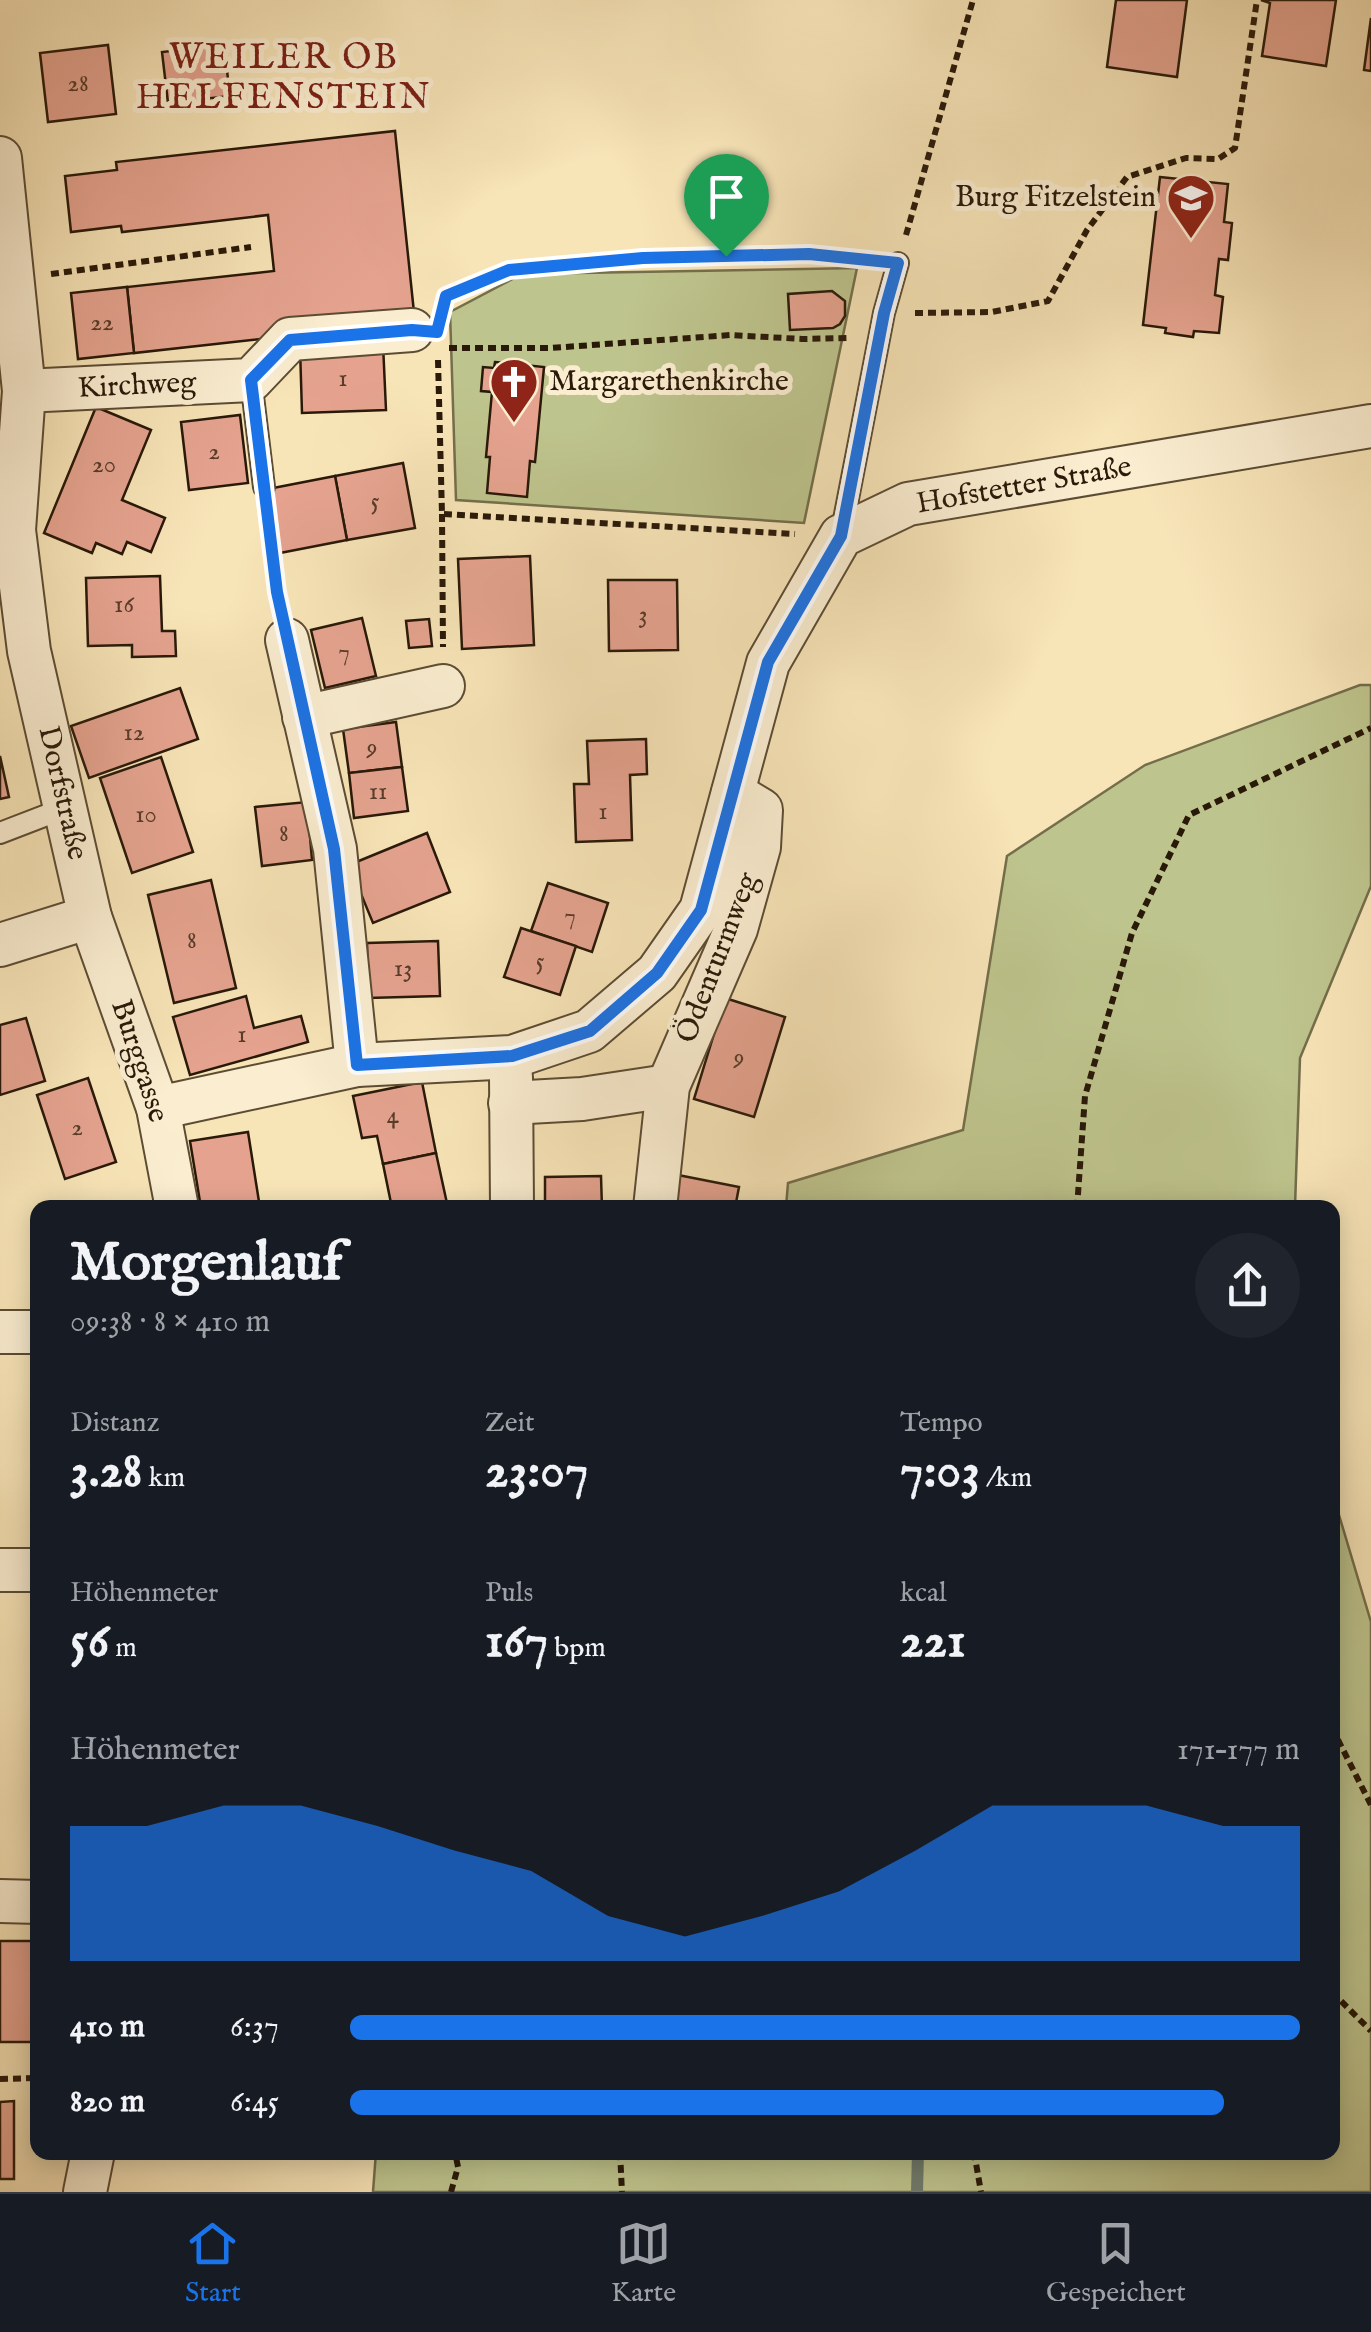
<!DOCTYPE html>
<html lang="de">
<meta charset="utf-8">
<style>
:root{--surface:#171b24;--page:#20242c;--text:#f1f3f6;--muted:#9ea1a6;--line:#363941;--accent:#1a73e8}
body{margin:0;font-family:"IM FELL English",serif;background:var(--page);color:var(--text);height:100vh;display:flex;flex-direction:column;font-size:38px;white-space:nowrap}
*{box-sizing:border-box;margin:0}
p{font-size:32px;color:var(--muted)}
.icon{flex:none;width:55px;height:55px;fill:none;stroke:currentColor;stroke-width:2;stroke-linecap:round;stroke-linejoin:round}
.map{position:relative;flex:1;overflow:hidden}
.details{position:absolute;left:30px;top:1200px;width:1310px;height:960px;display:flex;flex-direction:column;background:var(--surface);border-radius:20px;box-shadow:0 5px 25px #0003}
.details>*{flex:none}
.pin{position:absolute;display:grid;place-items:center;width:85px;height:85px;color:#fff;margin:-102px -42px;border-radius:50% 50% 50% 0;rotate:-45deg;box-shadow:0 0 10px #0007}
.pin .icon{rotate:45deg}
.round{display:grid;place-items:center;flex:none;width:105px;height:105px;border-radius:52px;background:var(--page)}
.headline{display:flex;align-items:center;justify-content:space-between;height:170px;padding:0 40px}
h1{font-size:55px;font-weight:700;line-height:75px}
.figures{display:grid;grid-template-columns:repeat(3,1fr);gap:15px;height:170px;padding:10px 40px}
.figures div{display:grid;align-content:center}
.figures b{font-size:50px;font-weight:700}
.figures small{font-size:28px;font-weight:400}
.figures p{font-size:28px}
.chart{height:280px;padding:20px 40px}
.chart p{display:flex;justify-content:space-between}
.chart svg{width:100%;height:180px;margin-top:10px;fill:var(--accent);opacity:.7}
ul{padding:0 40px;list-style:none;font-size:32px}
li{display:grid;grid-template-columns:160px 120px 1fr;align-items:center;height:75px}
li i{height:25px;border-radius:12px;background:var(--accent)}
.tabs{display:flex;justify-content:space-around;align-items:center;height:140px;border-top:2px solid var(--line);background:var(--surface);font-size:28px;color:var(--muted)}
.tabs a{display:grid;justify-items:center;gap:5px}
.tabs .current{color:var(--accent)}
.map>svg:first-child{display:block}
</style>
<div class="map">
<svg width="1371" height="2192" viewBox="0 0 1371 2192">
<rect width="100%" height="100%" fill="#f7e4b7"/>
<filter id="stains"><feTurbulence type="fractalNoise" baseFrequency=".002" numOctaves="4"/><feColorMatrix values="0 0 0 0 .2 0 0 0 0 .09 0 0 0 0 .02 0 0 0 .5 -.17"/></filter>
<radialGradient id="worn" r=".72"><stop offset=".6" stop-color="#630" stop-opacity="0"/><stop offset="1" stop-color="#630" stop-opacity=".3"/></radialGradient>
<g fill="#bec48d" stroke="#746e4b" stroke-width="2.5">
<path d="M857,268L804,523L456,500L450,312L522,274Z"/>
<path d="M1360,685H1371V886L1300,1058L1295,1207H786L788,1183L963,1130L1007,856L1145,765Z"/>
<path d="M1333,1495L1371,1622V2192H373L376,2152H1332Z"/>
</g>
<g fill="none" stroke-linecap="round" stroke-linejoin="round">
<path stroke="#6f7c6e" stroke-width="12" d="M917,2192L918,2152"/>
</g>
<g fill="#e5a38f" stroke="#291909" stroke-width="2.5">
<path d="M1116,0H1187L1177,77L1107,67Z"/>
<path d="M1261,0H1336L1326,66L1262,56L1270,3Z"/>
<path d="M1371,18V71L1364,70Z"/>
<path d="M108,45L116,114L48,122L40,53Z"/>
<path d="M224,45L230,96L168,103L162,52Z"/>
<path d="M395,131L415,322L134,353L127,287L274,271L268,215L122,232L121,226L71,232L65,176L117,170L116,162Z"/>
<path d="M1160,177L1228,184L1224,222L1232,223L1228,260L1219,259L1215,295L1223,297L1219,333L1194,331L1193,337L1165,333L1166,328L1143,325Z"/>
<path d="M127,287L134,353L78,359L71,293Z"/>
<path d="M832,291L845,301V316L840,324L833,328L790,330L788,294Z"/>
<path d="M383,344L386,410L302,413L300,348Z"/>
<path d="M495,362L544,367L535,462L530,461L527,497L487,493L490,457H486L492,392L481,391L483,367L494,368Z"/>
<path d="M96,407L151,430L122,500L165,518L151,552L127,542L122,554L96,543L92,553L44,533Z"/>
<path d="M240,415L248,483L189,490L181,422Z"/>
<path d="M403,463L415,528L347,540L335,476Z"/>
<path d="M335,476L347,540L280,553L268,489Z"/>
<path d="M530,556L534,645L462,649L458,559Z"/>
<path d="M160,576L162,631H175L176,656L132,657V645L88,646L86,578Z"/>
<path d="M608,580H677L678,650L609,651Z"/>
<path d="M362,618L376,676L325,688L311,630Z"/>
<path d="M429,619L432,646L409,648L406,621Z"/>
<path d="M180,688L198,739L89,778L71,726Z"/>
<path d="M396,722L402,767L349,773L343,729Z"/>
<path d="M646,739L647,774L630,775L632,840L576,842L574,784H589L587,741Z"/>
<path d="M0,756L9,797L0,799Z"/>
<path d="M161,757L193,852L132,873L100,778Z"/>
<path d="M402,767L408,811L354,818L349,773Z"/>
<path d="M307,802L312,860L262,866L255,807Z"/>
<path d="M427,833L450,892L373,923L349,865Z"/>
<path d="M211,880L236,988L174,1003L148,895Z"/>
<path d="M548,883L608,903L592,952L531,931Z"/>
<path d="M521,928L576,946L560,995L504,977Z"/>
<path d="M438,941L440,996L368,998L367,943Z"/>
<path d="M246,996L254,1028L301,1016L308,1042L190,1075L173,1017Z"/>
<path d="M725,998L785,1017L754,1117L694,1099Z"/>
<path d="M26,1018L45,1081L0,1095V1025Z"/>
<path d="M88,1078L116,1162L65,1179L37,1095Z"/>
<path d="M422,1082L436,1153L383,1164L377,1136L362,1138L353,1096Z"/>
<path d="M248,1132L260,1208H201L190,1141Z"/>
<path d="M436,1153L448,1208H392L383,1164Z"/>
<path d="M678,1175L739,1187L735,1208H671Z"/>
<path d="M601,1176L602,1208H545V1177Z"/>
<rect x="0" y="1941" width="38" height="101"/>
<path d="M14,2101V2179H0V2102Z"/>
</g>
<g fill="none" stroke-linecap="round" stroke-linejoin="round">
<g stroke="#5c4c34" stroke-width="24">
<g id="service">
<path d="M251,380L264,487"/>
<path d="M841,535L884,313L898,263"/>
<path d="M0,833L65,808"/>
</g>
</g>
<g stroke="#5c4c34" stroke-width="46">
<g id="minor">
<path d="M0,158L24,391L14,530L29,651L90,917L158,1108L177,1208"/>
<path d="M24,391L251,380L290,339L412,330"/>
<path d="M287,640L335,849L357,1065"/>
<path d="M304,717L443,686"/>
<path d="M0,945L90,917"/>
<path d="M511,1077L512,1208"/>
<path d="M510,1103L582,1099L668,1086"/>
<path d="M158,1108L357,1065L512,1057L589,1031L657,973L701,910L768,663L841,536L908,504L1371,426"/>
<path d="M655,1208L668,1086L736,929L759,847L761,810L733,793"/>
<path d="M0,1332H38"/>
<path d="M0,1570H38"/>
<path d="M0,1901L38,1902"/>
<path d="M85,2192L93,2152"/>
</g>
</g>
<g stroke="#291909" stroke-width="6" stroke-dasharray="8 5" stroke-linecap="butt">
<path d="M906,235L973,0"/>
<path d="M51,274L251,247"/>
<path d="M444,303L446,296L509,270L643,258L809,254L870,260"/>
<path d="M915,313L992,312L1048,301L1087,230L1127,177L1186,158L1218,159L1235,148L1257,0"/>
<path d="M449,348H551L731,335L802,339L850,338"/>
<path d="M438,360L442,514L795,534"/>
<path d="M267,513L279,600"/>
<path d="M442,514L443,647"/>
<path d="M1077,1208L1085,1096L1132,933L1189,815L1371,728"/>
<path d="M1332,1728L1371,1805"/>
<path d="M1332,1992L1371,2031"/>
<path d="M0,2079L38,2078"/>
<path d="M620,2152L622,2192"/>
<path d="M974,2152L981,2192"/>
<path d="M451,2192L458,2167L455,2152"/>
</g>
<use href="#service" stroke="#faedd0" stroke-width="20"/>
<use href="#minor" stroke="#faedd0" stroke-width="42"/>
</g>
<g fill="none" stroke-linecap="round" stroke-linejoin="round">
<g stroke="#fff" stroke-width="20">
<path id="route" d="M809,254L898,263L884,313L841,536L768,662L701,910L657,973L590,1031L512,1056L357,1065L334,849L277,592L251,380L290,340L412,330L437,332L446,296L509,270L643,258Z"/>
</g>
<use href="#route" stroke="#1a73e8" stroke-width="12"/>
</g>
<defs>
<g id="school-pin" transform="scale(2.5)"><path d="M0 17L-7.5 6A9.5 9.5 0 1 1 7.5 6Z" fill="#8f2418" stroke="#faedd0"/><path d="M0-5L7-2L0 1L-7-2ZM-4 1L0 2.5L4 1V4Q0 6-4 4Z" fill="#fff"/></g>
<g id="church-pin" transform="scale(2.5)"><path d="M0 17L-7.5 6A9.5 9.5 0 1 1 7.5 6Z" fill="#8f2418" stroke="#faedd0"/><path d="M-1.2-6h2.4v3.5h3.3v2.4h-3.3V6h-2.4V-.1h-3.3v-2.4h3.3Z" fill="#fff"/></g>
</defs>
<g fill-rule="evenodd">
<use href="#school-pin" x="1191" y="198"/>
<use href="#church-pin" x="514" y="382"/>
</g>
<g text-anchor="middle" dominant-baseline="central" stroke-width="10" stroke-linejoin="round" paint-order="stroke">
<g font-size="25" fill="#583c2a">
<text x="78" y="84">28</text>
<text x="102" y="323">22</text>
<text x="343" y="379">1</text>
<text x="214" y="452">2</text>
<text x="104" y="465">20</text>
<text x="375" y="502">5</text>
<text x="124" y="605">16</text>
<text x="643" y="615">3</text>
<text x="344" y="653">7</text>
<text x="134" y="733">12</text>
<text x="372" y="748">9</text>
<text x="378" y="792">11</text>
<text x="603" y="812">1</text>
<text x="146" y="815">10</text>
<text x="284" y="834">8</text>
<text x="570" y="917">7</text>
<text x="192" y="941">8</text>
<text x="540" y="962">5</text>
<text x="403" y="969">13</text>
<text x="242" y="1035">1</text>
<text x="739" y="1058">9</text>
<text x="393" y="1116">4</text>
<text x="77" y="1128">2</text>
</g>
<g font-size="30" fill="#291909" stroke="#faedd0" text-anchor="end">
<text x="1156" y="198">Burg Fitzelstein</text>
<text x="549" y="382" text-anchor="start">Margarethenkirche</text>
</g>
<g font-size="30" fill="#291909" stroke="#faedd0">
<text transform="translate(137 386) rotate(-3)">Kirchweg</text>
<text transform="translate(1024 486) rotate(-10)">Hofstetter Straße</text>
<text transform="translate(62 793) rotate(77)">Dorfstraße</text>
<text transform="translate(718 958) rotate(-69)">Ödenturmweg</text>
<text transform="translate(139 1061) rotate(72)">Burggasse</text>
</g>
<g font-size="35" letter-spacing="2.5" fill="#7a1f14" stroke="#faedd0">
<text x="284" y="58">WEILER OB<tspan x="284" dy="40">HELFENSTEIN</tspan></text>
</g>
</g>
<rect width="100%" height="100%" filter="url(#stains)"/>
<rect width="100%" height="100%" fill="url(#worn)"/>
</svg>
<div class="pin" style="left:726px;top:256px;background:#1e9e55"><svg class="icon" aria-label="arrive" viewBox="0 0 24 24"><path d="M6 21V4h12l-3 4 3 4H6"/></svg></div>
<section class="details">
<div class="headline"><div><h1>Morgenlauf</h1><p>09:38 · 8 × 410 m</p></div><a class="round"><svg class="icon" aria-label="share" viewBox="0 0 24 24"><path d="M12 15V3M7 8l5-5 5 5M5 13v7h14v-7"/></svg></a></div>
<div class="figures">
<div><p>Distanz</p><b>3.28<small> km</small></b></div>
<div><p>Zeit</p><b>23:07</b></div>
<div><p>Tempo</p><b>7:03<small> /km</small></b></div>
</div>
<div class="figures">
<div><p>Höhenmeter</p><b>56<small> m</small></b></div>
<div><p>Puls</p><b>167<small> bpm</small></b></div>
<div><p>kcal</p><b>221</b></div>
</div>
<div class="chart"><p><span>Höhenmeter</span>171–177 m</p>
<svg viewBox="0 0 160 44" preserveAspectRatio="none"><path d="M0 44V11L10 11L20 6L30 6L40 11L50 17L60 22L70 33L80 38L90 33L100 27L110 17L120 6L130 6L140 6L150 11L160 11V44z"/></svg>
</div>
<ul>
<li><b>410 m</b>6:37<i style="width:100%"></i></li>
<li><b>820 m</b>6:45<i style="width:92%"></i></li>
</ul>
</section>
</div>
<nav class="tabs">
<a class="current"><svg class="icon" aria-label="home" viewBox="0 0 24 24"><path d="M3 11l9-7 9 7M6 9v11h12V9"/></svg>Start</a>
<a><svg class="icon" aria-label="map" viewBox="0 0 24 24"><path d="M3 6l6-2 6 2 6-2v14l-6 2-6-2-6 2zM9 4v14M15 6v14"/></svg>Karte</a>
<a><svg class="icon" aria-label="saved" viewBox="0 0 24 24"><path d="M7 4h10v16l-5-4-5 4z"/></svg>Gespeichert</a>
</nav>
